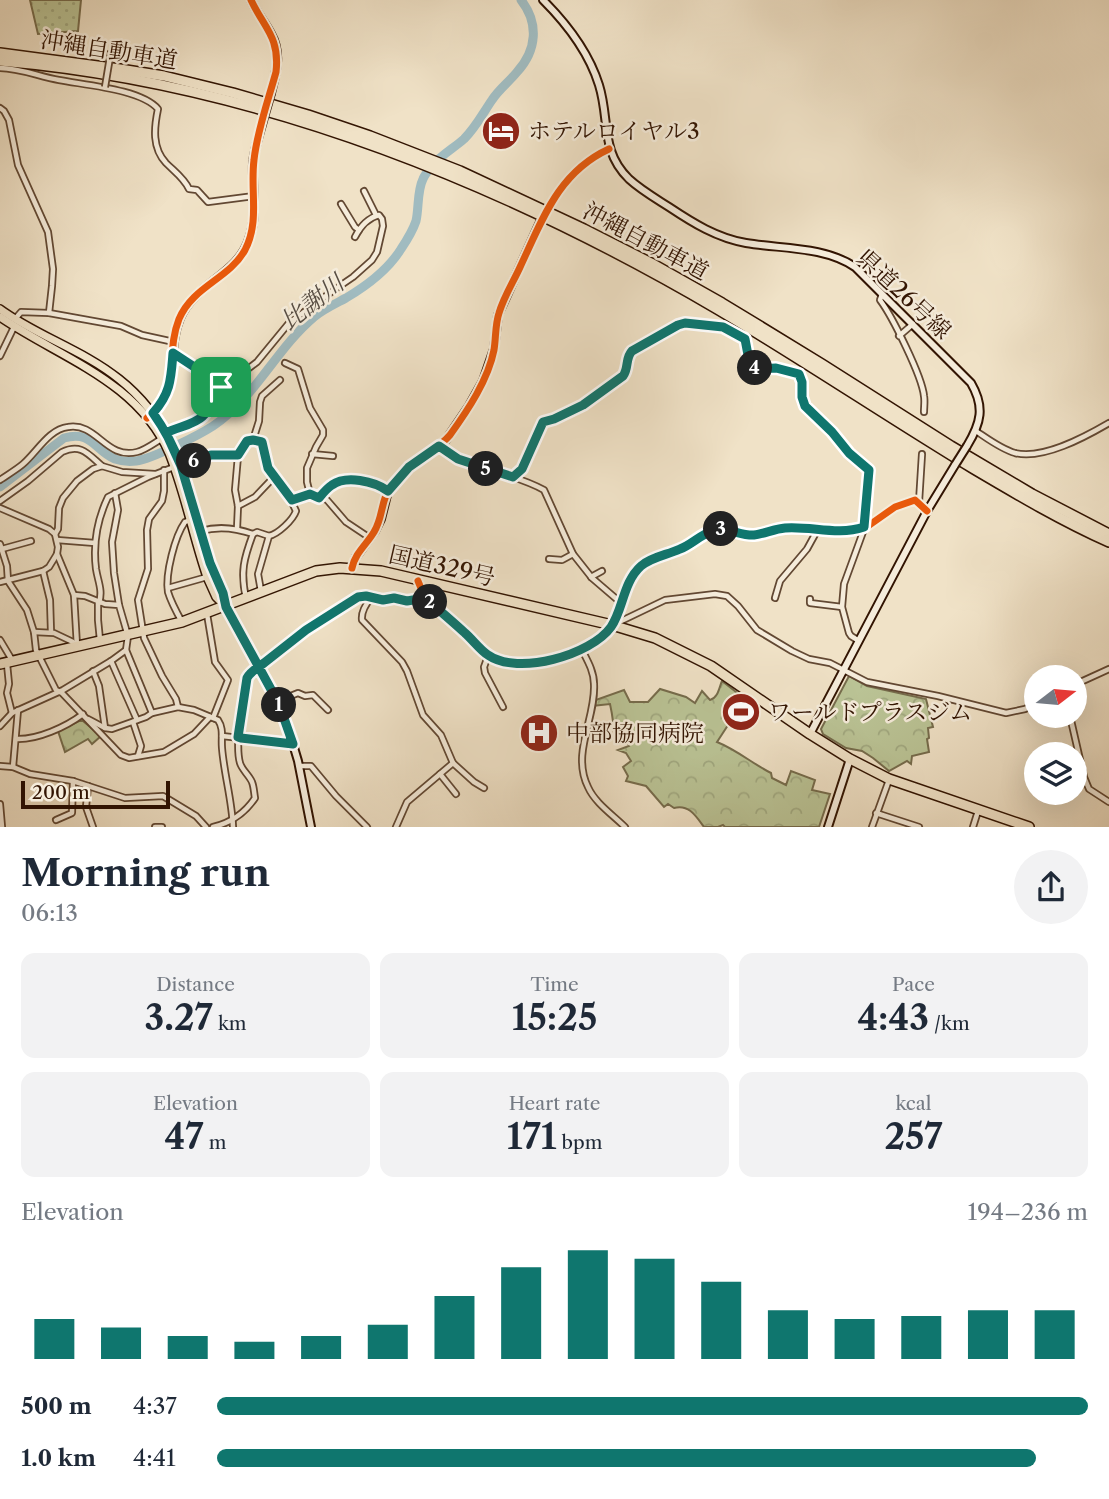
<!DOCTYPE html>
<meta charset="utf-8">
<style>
:root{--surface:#fff;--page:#f2f2f3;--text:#1f2937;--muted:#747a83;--accent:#0f766e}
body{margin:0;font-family:"Libre Caslon Text","Noto Serif JP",serif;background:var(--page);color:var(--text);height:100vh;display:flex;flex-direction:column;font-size:26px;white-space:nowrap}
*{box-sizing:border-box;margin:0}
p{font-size:23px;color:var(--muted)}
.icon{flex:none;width:38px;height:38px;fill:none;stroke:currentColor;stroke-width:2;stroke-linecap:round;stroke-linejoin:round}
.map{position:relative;height:827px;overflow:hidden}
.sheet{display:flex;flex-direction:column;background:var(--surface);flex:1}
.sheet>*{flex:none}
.needle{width:46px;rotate:74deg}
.tools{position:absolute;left:1024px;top:665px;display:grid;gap:14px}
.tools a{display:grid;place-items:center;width:63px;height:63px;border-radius:50%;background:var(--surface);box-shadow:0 7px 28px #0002;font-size:35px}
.scale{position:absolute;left:21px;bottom:18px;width:149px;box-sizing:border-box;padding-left:7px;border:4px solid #321402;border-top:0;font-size:19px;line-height:24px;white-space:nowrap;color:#321402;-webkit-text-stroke:5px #f5ecdb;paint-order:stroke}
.pin{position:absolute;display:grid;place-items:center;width:60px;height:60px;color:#fff;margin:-30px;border-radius:14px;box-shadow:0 4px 10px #0006}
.km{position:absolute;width:35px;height:35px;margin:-18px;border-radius:50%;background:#222;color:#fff;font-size:19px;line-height:35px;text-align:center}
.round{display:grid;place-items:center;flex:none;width:74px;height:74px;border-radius:37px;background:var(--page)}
.summary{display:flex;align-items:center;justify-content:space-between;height:119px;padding:0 21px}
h1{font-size:38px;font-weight:800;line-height:52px}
.metrics{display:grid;grid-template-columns:repeat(3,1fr);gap:10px;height:119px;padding:7px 21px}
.metrics div{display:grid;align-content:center;border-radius:14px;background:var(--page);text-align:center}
.metrics b{font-size:35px;font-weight:800}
.metrics small{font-size:19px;font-weight:400}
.metrics p{font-size:19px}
.chart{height:196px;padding:14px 21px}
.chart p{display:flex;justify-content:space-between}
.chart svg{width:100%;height:126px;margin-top:7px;stroke:var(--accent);stroke-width:6}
ul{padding:0 21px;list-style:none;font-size:23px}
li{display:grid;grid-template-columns:112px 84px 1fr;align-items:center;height:52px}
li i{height:18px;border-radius:9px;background:var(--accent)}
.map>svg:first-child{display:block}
</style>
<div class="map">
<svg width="1109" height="827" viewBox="0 0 1109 827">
<defs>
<pattern id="grass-dots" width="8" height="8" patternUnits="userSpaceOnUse" patternTransform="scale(1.75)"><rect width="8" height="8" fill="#bac395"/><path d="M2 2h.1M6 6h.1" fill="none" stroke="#a0a77f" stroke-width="1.8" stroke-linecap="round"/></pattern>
<pattern id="forest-crowns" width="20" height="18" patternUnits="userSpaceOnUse" patternTransform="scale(1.75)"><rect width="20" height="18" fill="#bac395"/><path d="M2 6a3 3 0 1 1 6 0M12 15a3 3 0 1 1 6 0" fill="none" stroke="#a0a77f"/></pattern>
</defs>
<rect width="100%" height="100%" fill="#f0e2c7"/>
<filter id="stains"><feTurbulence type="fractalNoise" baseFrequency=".00286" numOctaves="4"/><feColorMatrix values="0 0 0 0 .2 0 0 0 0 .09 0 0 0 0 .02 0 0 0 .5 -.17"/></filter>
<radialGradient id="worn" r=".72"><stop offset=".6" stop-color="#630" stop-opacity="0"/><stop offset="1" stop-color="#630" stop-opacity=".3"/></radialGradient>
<path fill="url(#grass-dots)" stroke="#766c4c" stroke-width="2" d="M30,0H81L78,31L38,34Z"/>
<g fill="url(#forest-crowns)" stroke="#766c4c" stroke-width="2">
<path d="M849,676L867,686L926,699L933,727L928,728L929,738L927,739L929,752L912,756L911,764L907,761L889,771L873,758L862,751L846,748L823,734L821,729Z"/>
<path d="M722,681L745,699L717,742C737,750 753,764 771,773L772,778L786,785L791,771L815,780L812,790L830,794L819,827H725L723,825L718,827H704C696,816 689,804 674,808L668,804L664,807L646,786L626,781L628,776L623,767L631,761L626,753L618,750L629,746L627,741L621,736L614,738C614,729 612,713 610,704L591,706L594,690L596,700L624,690L630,702H648L660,689L686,697L695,703L702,691L710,700C718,698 719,688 722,681Z"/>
<path d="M79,721H83L101,736L92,744L88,739L65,752L58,731Z"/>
</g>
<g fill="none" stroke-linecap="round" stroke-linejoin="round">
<path stroke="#a0bbc0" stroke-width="9" d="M0,487L64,438C92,430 94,450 115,459C121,461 129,462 136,461C152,459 199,435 213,426C255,398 276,349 314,317C324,309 335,304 346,298C368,285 388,270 401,249C407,240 413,230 416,221C419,208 417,191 423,179C425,174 429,170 432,166C441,155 454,148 464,139C476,127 483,113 492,100C499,89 509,82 517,72C537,50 539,23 521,0"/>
<g stroke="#624833" stroke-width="8">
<g id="street">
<path d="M0,68C20,68 40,77 59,80C84,85 141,89 158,109C154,128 152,148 166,163C175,172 184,178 189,189L197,190L208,202L254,196"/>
<path d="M0,108L4,111L9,120L18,165L48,232L53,269L52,286L49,313"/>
<path d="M364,191L376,215"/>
<path d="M341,204L355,227L359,230"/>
<path d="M550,204C565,181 583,161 609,149"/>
<path d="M882,294L880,300C892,316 922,376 924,396C925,401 924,407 924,412"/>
<path d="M15,319L21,312L49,313L121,326L142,335L174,342"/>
<path d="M747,333C744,343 749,355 748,366L757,369L776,368L799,374L802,382V397L805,406L832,432L849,453L869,470L863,532L844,584L842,607L849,633L851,636L859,641"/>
<path d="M899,336L913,324"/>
<path d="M173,353L205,374L221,387"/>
<path d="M0,356L14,327"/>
<path d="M285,363L298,369L310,408L323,430V435L316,447L307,468V482L310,494"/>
<path d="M976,431C988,439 1001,449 1015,453C1043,460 1085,437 1109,423"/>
<path d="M166,433L201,418L205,414L210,400L216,391L231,382L257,362L289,323L334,290L353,277L372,260L377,252L383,226L382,219L379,215C368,218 360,227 355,237"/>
<path d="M253,440L259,421L260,402L262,396L280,380"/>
<path d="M439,446C470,470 510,471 544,490L573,554L592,578L620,602"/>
<path d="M312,454L333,456"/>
<path d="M181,466L211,455H238L247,441L253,440L262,442L268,468L274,477L287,492L296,511C293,520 278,534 269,536L258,574L261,591"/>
<path d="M164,470V491L162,501L149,519L147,530L148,569L138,600L144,638L162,676L176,699L178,707"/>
<path d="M513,477L522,469L543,422L554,419L583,405L623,376C629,368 625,358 632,351L669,329L685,323L723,327L745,339"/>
<path d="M0,480C7,475 16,470 23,464C37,452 49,429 68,427C97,422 106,460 137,452C145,450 153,444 161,439"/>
<path d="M115,493L118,510L112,542L114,573L119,605"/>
<path d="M319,498C323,493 327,488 331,485C346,475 374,481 388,491"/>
<path d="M292,500L310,494L327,500L346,522L370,538"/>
<path d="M0,501L28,481L62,452C81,443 88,454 102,466"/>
<path d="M919,502L922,454"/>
<path d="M238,506L255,497L274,477"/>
<path d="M0,508L49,529L55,534"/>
<path d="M237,529L238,506L235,490L238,456"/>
<path d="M201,531C218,526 236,528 253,534L257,532L269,536"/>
<path d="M57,540L95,543"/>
<path d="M0,544L7,566L8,581L27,610L34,632L36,650L56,690L62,693L121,755L129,758L164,752L194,734L210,717"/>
<path d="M2,549L31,541"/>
<path d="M57,554L74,595"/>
<path d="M549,559L562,560L573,554"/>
<path d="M43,571L50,600L51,632"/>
<path d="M591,577L602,571"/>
<path d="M0,582L43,571L49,567L57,554L58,547L55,534L58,529L59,508L63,498L77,481L93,469L102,466L122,472L155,474"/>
<path d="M419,582L425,598L488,656L502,662L510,663H533L565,656L601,637L612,625L622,598L638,568L650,560L682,549L713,530L720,529L752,535L782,528L800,527L848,532L868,526L895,507L915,500L927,511"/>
<path d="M168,588L207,577"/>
<path d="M246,598C240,572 244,558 253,534"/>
<path d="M371,598C366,604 361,612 362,620L402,662L407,671L423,715L441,735L453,763L407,802L396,827"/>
<path d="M775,598L780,581L807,549L818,529"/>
<path d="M810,599V603L842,607"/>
<path d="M98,603V620L100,640"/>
<path d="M99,603C103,590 98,582 96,569C93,545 97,520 108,497L148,477L174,467"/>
<path d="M207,614L215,662L228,680L213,718"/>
<path d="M182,622C177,613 171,602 168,592C165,574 175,536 185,522L190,520"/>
<path d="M615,624L665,600L715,594L727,596L738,606L757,630L792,651L809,659L830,663L867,682L938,696L1006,713L1025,709L1036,704"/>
<path d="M34,632L54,633L73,642L74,647"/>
<path d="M0,640L12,660"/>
<path d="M581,648C587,660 594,671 594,684C596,718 571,753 588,787C595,803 613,815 625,827"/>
<path d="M126,650L152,713"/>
<path d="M488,656L484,667L485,673L503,707"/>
<path d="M111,661L137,720"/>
<path d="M7,664L9,684L7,693L12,713"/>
<path d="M93,671L99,686L105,728"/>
<path d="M1074,685L1109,669"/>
<path d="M278,701L298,693L305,696L313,695L328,710"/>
<path d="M1070,716L1084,777L1089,789L1109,802"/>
<path d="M88,719L105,728L112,729L146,717L152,713L178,707L194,710L218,720C224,729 221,737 222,748C224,774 232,800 233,827"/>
<path d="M133,722L141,746L138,756"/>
<path d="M0,726L12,713L63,690L111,661L126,650L128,636L119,605L105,604L85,596L74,595L77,646"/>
<path d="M222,736L293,744"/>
<path d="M16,739C37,740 66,727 83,714"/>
<path d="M453,763L474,782L484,788"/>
<path d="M0,766L13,767L30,774L73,781L125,798L163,796L196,816L206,827"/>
<path d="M299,766H311L336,796L367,827"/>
<path d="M13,767L18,710"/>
<path d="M440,774L456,794"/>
<path d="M88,786L86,807L93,827"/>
<path d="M0,804L2,827"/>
<path d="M876,813L919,827"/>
<path d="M56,820L72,813L73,781"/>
<path d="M155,827H162"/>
<path d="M213,827C230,823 245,813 255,798C254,793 254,787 252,782C249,775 242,770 240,763C235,746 242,688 250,673L306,630L358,597L366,596L383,600L394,598L407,601L425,598"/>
<path d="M872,827L889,780"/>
<path d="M973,827L978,811"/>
</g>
</g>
<g stroke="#321402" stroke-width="10">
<g id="secondary">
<path d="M251,0C256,12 265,22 271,34C282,53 276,73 271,93"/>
<path d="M543,0C566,23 589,53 599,85C610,120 600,151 629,179C641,190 655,198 669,207C693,223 717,238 746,243C781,249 824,246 855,267L971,383C985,407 981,423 967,446"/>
<path d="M149,417C183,388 165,353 180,318C195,283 238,275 249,239C258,214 252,189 253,164C254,148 260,133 264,117"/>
<path d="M352,568L356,557L375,531L381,519L388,491L409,467L446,440L469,406L483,381L494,349L498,315L541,220"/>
<path d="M226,607L284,714L298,761L311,827"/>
<path d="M810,734L927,511L955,465"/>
<path d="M828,827L850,759"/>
</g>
</g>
<g stroke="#321402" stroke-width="10">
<g id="primary">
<path d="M0,309C37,336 83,350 119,379C176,424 185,481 205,546C211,566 221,586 226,607"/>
<path d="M0,317C60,358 138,381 169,453C185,493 193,536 207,577L216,597L225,606"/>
</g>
</g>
<g stroke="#321402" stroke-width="12">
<g id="highway">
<path d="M0,53L120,69L164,76L233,93L308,115L370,136L460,171L584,229L651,263L722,303L822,364L951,446L1032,494L1109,534"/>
<path d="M0,61C255,83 499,181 719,310C805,361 888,417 974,469C1018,495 1062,521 1109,542"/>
<path d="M0,664L182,622L316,571L340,568L381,571L612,625L655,638L711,666L810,734L850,759L889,779L1029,827"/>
</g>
</g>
<use href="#street" stroke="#f5ecdb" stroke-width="4.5"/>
<use href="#secondary" stroke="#f5ecdb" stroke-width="6"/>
<use href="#primary" stroke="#f0e2c7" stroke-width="7"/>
<use href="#highway" stroke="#f0e2c7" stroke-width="9"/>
<g stroke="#624833" stroke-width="8" stroke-linecap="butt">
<path id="street-bridge" d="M105,87L111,51"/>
</g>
<g stroke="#321402" stroke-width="10" stroke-linecap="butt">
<g id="secondary-bridge">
<path d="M264,117L271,93"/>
<path d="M955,465L967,446"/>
</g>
</g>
<use href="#street-bridge" stroke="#f5ecdb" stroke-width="4.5"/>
<use href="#secondary-bridge" stroke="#f5ecdb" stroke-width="6"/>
<g stroke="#f5ecdb" stroke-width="11">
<g id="cycleway">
<path d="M147,418C184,387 164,357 179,319C193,286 229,279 245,250C260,221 250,191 254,160C257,131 268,101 276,72C280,37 264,28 251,0"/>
<path d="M352,568C355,553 367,544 374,532C383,518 381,500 390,487C397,477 407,468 417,460C428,452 441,446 450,435C468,410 488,380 494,350C496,338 495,325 499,313C504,296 514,281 521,265C543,218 559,172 609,149"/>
<path d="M418,581L425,598L488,656L502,662L510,663H533L565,656L601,637L612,625L622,598L638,568L650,560L682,549L713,530L720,529L752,535L782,528L800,527L848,532L868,526L895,507L915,500L927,511"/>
</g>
</g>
<use href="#cycleway" stroke="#e8590c" stroke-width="7"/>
</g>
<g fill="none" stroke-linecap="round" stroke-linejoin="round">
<g stroke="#fff" stroke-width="14">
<path id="route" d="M221,387C207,398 212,408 203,416C194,425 177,427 166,433L181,466L210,563L223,593L226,607L279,704L293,744L241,738L238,737L247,678C251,671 257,668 264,663L306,630L358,597L366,596L383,600L394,598L407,601L425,598C439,610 452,621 465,633C473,640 480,650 488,655C518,676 591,655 611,627C623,610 623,582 641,566C651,557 667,555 680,549C691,545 700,535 712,531C726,526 740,536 754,535C764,534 774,529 785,528C813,526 837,536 864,527L869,470L849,453L832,432L805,406L802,397V382L799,374L776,368L757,369L748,366V355L745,339L723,327L685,323L678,325L632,351C625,358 629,368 623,376L583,405L554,419L543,422L522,469L513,477L458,459L439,446L409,467L388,491C374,481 346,475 332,485C327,488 323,493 319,498L310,494L292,500L268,468L262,442L253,440L247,441L238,455H211L181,466C174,447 165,430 153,413C171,393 171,378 173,353L205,374L221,387"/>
</g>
<use href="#route" stroke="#0f766e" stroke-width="9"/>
</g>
<defs>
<g id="hotel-disc" transform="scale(2.0125)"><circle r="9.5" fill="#8f2418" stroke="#f5ecdb"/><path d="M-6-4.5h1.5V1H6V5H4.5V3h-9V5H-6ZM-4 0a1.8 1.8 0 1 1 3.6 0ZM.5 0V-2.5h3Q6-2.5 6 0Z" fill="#fff"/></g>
<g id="stadium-disc" transform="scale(2.0125)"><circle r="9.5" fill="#8f2418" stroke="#f5ecdb"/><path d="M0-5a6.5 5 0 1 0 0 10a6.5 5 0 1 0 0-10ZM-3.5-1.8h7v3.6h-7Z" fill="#fff"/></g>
<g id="hospital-disc" transform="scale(2.0125)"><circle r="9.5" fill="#8f2418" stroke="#f5ecdb"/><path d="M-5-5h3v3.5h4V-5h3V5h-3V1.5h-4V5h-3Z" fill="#fff"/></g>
</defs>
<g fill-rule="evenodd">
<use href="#hotel-disc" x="501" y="131"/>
<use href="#stadium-disc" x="741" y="712"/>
<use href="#hospital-disc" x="539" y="733"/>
</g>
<g text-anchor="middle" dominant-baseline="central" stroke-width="5" stroke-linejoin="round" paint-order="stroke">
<g font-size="23" fill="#321402" stroke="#f5ecdb">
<text transform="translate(109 50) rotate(9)">沖縄自動車道</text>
<text transform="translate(646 241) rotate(28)">沖縄自動車道</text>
<text transform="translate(904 294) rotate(43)">県道26号線</text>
<text transform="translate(442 566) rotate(13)">国道329号</text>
</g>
<g font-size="23" fill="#321402" stroke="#f5ecdb" text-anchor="start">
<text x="528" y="131">ホテルロイヤル3</text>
<text x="768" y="712">ワールドプラスジム</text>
<text x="566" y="733">中部協同病院</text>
</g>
<g font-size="24" font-style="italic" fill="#584e44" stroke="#f5ecdb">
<text transform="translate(312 302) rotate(-38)">比謝川</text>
</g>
</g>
<rect width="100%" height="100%" filter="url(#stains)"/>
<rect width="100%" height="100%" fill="url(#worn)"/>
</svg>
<div class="tools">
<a><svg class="needle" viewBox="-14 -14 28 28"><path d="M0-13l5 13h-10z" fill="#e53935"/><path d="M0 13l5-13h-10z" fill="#747a83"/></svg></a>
<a><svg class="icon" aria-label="layers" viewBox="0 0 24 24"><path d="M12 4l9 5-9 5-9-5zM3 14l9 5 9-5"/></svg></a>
</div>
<div class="scale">200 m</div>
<div class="pin" style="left:221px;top:387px;background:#1e9e55"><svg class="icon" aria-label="arrive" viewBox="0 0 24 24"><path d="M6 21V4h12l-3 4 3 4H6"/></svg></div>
<b class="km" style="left:279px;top:705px">1</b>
<b class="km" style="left:430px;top:602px">2</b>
<b class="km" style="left:721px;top:529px">3</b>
<b class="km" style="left:755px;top:368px">4</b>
<b class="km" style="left:486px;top:469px">5</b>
<b class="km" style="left:194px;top:461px">6</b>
</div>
<section class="sheet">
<div class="summary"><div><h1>Morning run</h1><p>06:13</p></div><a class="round"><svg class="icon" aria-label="share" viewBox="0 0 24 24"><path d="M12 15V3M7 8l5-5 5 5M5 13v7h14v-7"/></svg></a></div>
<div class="metrics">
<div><p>Distance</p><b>3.27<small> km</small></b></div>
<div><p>Time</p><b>15:25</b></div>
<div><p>Pace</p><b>4:43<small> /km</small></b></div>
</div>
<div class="metrics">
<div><p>Elevation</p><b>47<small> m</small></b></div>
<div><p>Heart rate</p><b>171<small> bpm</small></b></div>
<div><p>kcal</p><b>257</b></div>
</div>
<div class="chart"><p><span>Elevation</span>194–236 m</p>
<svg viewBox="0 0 160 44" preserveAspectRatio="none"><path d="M5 44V30M15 44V33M25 44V36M35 44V38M45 44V36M55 44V32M65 44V22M75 44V12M85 44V6M95 44V9M105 44V17M115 44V27M125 44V30M135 44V29M145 44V27M155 44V27"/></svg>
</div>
<ul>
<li><b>500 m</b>4:37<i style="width:100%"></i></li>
<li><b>1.0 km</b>4:41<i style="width:94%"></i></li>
</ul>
</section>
